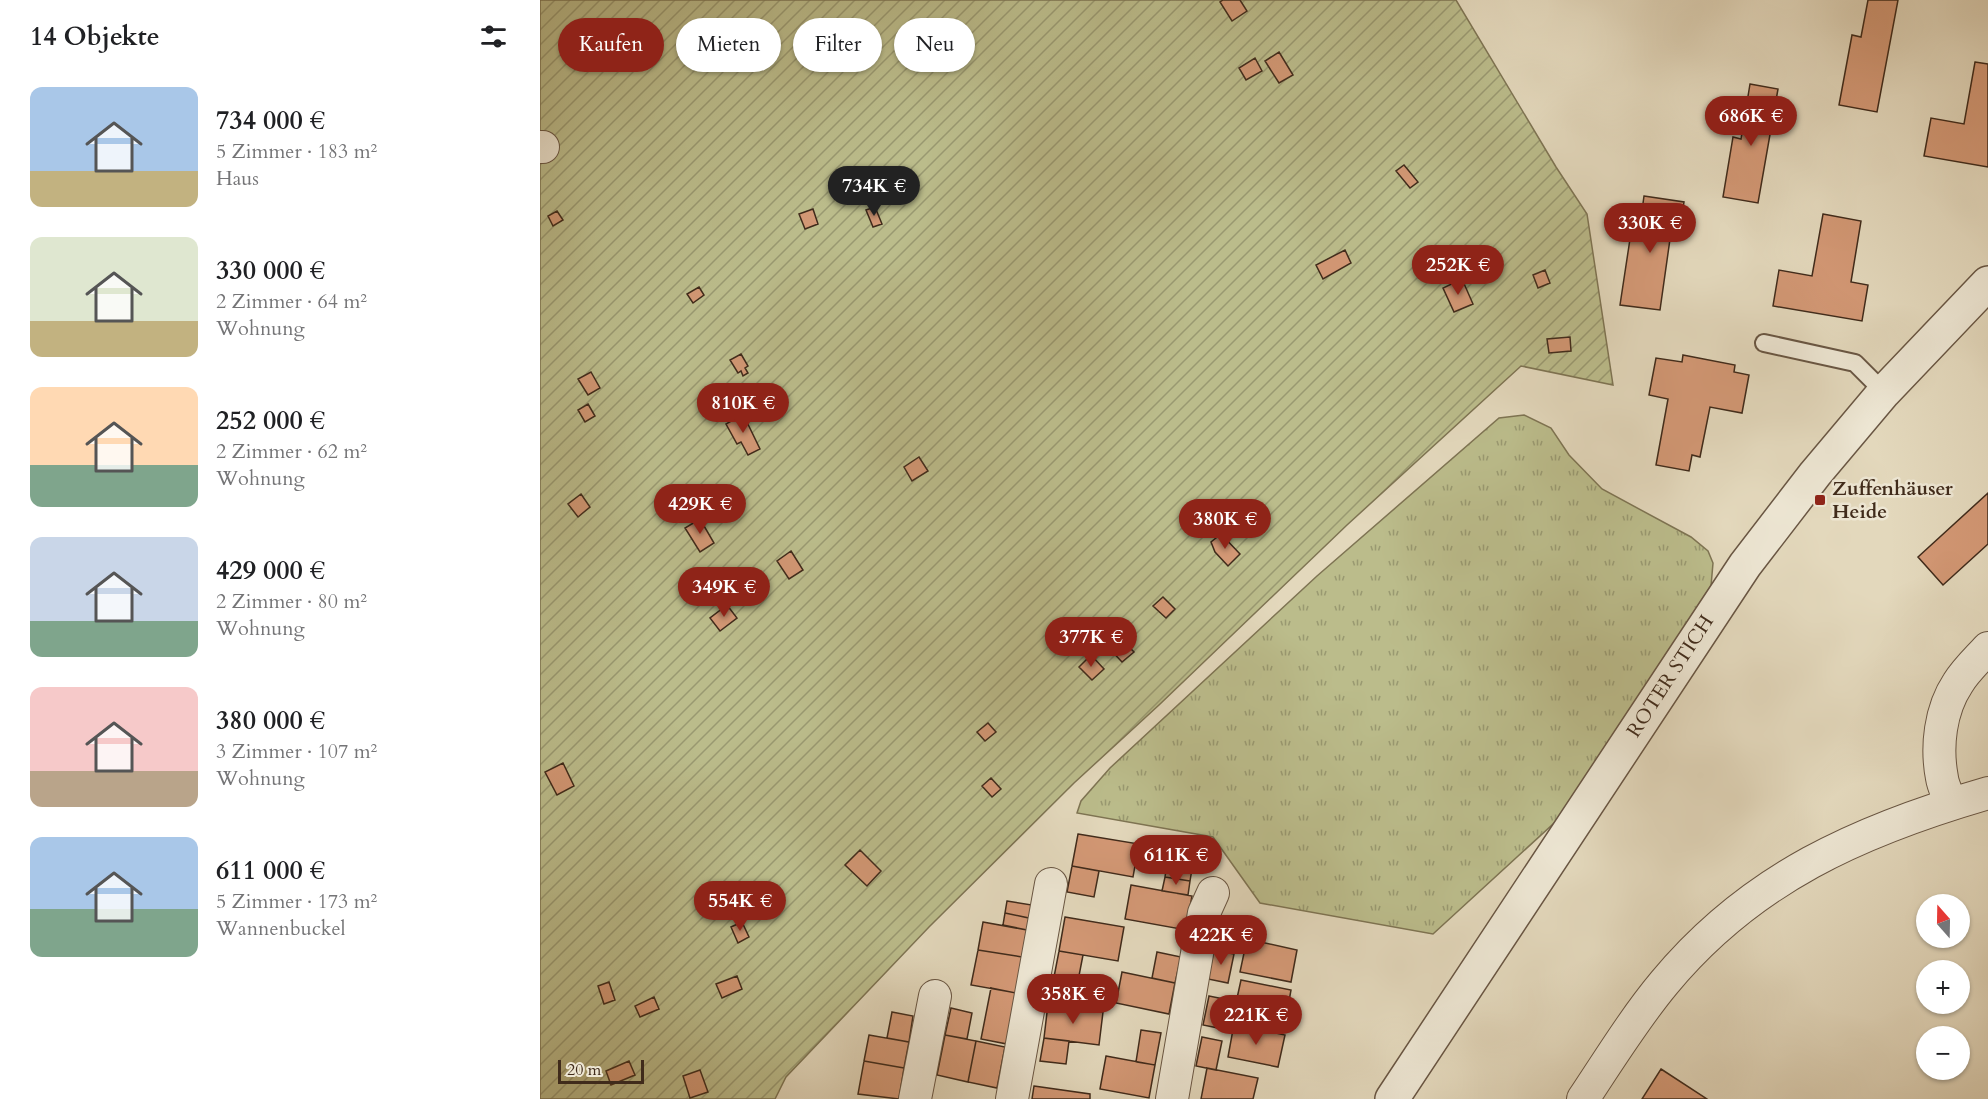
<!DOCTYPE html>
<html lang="de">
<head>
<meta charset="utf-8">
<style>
  :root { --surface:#fff; --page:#f2f2f2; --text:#202124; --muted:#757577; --accent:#8f2418 }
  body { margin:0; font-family:Cardo,serif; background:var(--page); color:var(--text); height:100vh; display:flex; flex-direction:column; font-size:22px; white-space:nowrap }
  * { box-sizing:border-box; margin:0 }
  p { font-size:20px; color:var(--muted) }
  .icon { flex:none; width:33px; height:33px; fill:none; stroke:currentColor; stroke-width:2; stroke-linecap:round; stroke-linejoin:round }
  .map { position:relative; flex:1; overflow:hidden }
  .panel { display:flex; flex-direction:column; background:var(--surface); width:540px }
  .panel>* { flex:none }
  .banner { position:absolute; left:18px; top:18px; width:570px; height:54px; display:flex; gap:12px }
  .needle { width:39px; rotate:340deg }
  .fabs { position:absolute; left:1376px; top:894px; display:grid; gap:12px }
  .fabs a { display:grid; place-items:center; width:54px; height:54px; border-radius:50%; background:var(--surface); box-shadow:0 2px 4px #0004; font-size:30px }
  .scale { position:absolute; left:18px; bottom:15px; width:86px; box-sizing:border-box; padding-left:6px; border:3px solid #402b1b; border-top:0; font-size:16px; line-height:21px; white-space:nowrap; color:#402b1b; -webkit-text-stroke:4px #ede6d3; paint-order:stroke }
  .price { position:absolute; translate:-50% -51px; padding:0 14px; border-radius:21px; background:var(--accent); color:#fff; font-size:20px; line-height:39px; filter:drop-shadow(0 2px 3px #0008) }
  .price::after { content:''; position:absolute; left:50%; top:36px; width:18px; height:14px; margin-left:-9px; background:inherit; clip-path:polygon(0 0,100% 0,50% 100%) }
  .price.selected { background:#222; color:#fff }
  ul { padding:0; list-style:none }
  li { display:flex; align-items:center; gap:18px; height:150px; padding:0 30px }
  li span { display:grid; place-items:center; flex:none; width:168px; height:120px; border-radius:12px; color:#555 }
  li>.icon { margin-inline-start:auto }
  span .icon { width:72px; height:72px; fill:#fffc; stroke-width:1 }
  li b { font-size:26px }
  h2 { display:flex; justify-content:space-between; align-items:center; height:72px; padding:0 30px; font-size:26px }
  .chip { padding:0 21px; border-radius:27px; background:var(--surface); box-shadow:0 2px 4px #0004; font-size:21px; line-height:54px }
  .chip.selected { background:var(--accent); color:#fff }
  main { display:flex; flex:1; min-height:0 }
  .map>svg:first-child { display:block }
  .grass { fill:url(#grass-tufts); stroke:#7e7453; stroke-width:1.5 }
  .garden { fill:url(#garden-furrows); stroke:#7e7453; stroke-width:1.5 }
  .building { fill:#d39875; stroke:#402b1b; stroke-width:1.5 }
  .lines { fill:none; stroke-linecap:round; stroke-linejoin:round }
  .service-casing { stroke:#695643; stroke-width:20 }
  .minor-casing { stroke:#695643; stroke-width:34 }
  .tertiary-casing { stroke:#695643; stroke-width:36 }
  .service { stroke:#ede6d3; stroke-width:16 }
  .minor { stroke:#ede6d3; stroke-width:32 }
  .tertiary { stroke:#ede6d3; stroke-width:33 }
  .poi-dot { fill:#8f2418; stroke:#ede6d3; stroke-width:2 }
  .labels { text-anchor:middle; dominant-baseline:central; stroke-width:5; stroke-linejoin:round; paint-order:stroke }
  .poi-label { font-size:20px; font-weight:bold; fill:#402b1b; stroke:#ede6d3; text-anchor:start }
  .street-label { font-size:20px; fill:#402b1b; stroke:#ede6d3 }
</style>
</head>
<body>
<main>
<section class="panel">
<h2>14 Objekte<svg class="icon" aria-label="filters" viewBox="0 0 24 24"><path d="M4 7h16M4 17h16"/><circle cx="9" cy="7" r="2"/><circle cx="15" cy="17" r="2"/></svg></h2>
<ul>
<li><span style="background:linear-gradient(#a9c7e8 70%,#c2b280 0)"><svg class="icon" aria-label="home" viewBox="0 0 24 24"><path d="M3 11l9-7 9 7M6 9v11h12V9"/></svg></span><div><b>734 000 €</b><p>5 Zimmer · 183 m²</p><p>Haus</p></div></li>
<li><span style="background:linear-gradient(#dfe7d0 70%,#c2b280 0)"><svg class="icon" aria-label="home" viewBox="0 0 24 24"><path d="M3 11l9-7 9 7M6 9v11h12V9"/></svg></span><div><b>330 000 €</b><p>2 Zimmer · 64 m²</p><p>Wohnung</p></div></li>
<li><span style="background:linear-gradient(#ffd9b3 65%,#7fa58c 0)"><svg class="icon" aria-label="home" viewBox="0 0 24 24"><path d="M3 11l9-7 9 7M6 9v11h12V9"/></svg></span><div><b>252 000 €</b><p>2 Zimmer · 62 m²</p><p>Wohnung</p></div></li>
<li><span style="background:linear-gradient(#c9d6e8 70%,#7fa58c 0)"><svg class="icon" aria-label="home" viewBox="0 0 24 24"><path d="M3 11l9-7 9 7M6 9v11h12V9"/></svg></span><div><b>429 000 €</b><p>2 Zimmer · 80 m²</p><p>Wohnung</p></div></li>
<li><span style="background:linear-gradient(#f6c9c9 70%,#b9a48a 0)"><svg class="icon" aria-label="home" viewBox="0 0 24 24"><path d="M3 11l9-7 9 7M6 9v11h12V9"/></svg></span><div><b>380 000 €</b><p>3 Zimmer · 107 m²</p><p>Wohnung</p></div></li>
<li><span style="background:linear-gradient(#a9c7e8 60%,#7fa58c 0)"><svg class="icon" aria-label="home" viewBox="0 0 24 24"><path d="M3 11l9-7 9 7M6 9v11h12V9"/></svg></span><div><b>611 000 €</b><p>5 Zimmer · 173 m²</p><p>Wannenbuckel</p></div></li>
</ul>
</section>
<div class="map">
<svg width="1448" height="1099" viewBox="0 0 1448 1099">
  <defs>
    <pattern id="grass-tufts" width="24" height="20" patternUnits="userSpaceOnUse" patternTransform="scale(1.5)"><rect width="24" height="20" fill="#bbbc8b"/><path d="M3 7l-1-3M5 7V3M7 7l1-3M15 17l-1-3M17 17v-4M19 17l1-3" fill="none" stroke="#999971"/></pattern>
    <pattern id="garden-furrows" width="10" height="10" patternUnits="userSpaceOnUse" patternTransform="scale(1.5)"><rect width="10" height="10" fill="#bbbc8b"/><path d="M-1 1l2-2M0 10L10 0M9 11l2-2" fill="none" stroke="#999971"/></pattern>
  </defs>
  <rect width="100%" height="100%" fill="#e3d8bc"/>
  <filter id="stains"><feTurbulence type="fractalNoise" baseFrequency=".00333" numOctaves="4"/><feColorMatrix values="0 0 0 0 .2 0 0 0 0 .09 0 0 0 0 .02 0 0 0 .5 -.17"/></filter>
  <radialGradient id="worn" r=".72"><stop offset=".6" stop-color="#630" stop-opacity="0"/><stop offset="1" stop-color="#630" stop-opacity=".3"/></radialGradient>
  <path class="grass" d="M984,415L1011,428L1029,455L1062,489L1151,537L1168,551L1173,563L1171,586L1024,814L893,934L720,903L673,837L537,813L541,801L570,768L777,576L959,418Z"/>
  <path class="garden" d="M0,0H916L1016,167L1047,214L1073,385L981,366L807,525L619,705L534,783L389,927L246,1077L235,1099H0Z"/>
  <path class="building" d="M683,0H700L707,11L692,21L680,2Z
    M1328,0H1358L1337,112L1299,105L1312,35L1321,37Z
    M739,52L753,75L739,83L725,61Z
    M715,58L722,71L706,80L699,68Z
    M1435,62L1448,64V167L1384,156L1391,118L1424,124Z
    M1210,84L1238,89L1218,203L1183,197L1193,137L1201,139Z
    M864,165L878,182L870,188L856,171Z
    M1104,196L1144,202L1140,226L1132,225L1120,310L1080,305L1090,239L1098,240Z
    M335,207L342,224L333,227L326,210Z
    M273,209L278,224L265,229L259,214Z
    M17,211L23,220L13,226L8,216Z
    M1283,214L1321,221L1311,282L1328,285L1322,321L1233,306L1239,270L1272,276Z
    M805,250L811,263L783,279L776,265Z
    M1005,270L1010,283L998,288L993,275Z
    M922,279L933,304L914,312L903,288Z
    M159,287L164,295L153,303L147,294Z
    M1030,337L1031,351L1009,353L1007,339Z
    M201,354L208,366L205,368L208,373L203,376L201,371L198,373L190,360Z
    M1143,355L1195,365L1194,372L1209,375L1202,413L1170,407L1160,457L1152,455L1149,471L1116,465L1128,399L1109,395L1116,358L1142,362Z
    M51,372L60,388L48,395L38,379Z
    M48,404L55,416L45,422L38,410Z
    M203,414L220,449L208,455L201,442L197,444L186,424Z
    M379,457L388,471L372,481L364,467Z
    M1448,493V544L1403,585L1378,557Z
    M41,494L50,507L38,517L28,504Z
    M160,519L174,543L160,552L145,528Z
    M681,534L700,554L688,566L675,552L671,542Z
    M251,551L263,570L249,579L237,561Z
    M623,597L635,609L626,618L613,606Z
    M187,605L197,618L180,631L170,618Z
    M576,634L594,652L582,662L565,644Z
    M551,655L564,669L552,680L539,667Z
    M448,723L456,732L445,741L437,732Z
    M23,763L34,786L17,795L5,772Z
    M451,778L461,789L452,797L442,786Z
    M538,834L599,844L593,877L532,866Z
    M320,850L341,871L327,886L305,865Z
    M627,864L652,869L650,881L625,877Z
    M532,866L559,871L554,897L527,892Z
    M625,877L650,881L648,895L622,891Z
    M591,885L652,896L646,930L585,919Z
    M213,892L220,907L210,911L203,897Z
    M467,901L492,905L489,918L465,913Z
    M465,913L489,918L487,930L463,925Z
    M525,917L584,927L578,961L519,951Z
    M202,922L209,937L198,943L191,927Z
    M443,922L487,930L482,957L438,950Z
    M707,939L757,950L751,982L700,972Z
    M438,950L482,957L476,993L431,985Z
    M674,950L694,954L688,983L668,979Z
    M519,951L543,955L538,981L514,977Z
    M617,952L641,957L635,983L612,978Z
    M582,972L635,983L629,1014L576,1003Z
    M197,976L202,989L182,998L176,984Z
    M701,980L751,990L745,1023L694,1012Z
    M69,982L75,1000L64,1004L58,986Z
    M451,988L476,993L467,1044L441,1039Z
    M669,996L689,1000L683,1029L663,1025Z
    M114,997L119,1009L100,1017L95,1006Z
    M508,1004L563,1012L559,1045L504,1038Z
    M411,1008L432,1013L427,1039L405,1035Z
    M352,1012L373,1016L369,1042L347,1038Z
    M694,1024L745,1035L738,1067L688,1057Z
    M601,1030L621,1033L615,1065L596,1062Z
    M329,1035L369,1042L364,1068L324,1061Z
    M405,1035L436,1041L428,1082L397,1075Z
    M662,1037L682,1041L676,1070L656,1066Z
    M504,1038L529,1041L526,1064L500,1061Z
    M436,1041L465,1047L457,1088L428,1082Z
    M566,1056L615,1065L609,1098L560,1089Z
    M89,1061L95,1075L71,1085L66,1071Z
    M324,1061L364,1068L359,1099L318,1094Z
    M667,1068L718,1078L713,1099H661Z
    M1121,1069L1167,1099H1102Z
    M160,1070L168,1092L150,1098L143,1076Z
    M494,1086L550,1094V1099H492Z"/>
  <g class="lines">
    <g class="service-casing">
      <path id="service" d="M1224,343L1315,363L1344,392"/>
    </g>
    <g class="minor-casing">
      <path id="minor" d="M0,147H3
        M1411,804C1408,795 1403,786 1402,778C1396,747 1400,710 1418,683C1426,670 1437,660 1448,648
        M375,1099L395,996
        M472,1099L511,884
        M632,1099L664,913L673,893
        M1043,1099C1069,1060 1094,1019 1124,983C1211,878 1320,830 1448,793"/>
    </g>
    <g class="tertiary-casing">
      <path id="tertiary" d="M852,1099L1205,565L1275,474L1344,392L1448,283"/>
    </g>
    <use href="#service" class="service"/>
    <use href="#minor" class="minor"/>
    <use href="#tertiary" class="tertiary"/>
  </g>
  <rect class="poi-dot" x="1274" y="494" width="12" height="12" rx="3"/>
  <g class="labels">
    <g class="poi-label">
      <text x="1292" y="488">Zuffenhäuser<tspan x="1292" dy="23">Heide</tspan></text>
    </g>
    <g class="street-label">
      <text transform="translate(1130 676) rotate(-57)">ROTER STICH</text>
    </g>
  </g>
  <rect width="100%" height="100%" filter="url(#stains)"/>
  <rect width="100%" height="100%" fill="url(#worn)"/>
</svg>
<div class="fabs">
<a><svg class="needle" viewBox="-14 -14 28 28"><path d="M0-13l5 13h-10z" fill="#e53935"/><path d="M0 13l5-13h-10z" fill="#757577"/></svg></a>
<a>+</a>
<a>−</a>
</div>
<div class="scale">20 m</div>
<b class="price" style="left:1211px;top:147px">686K €</b>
<b class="price selected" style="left:334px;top:217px">734K €</b>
<b class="price" style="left:1110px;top:254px">330K €</b>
<b class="price" style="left:918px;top:296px">252K €</b>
<b class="price" style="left:203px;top:434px">810K €</b>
<b class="price" style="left:160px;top:535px">429K €</b>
<b class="price" style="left:685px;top:550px">380K €</b>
<b class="price" style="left:184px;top:618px">349K €</b>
<b class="price" style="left:551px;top:668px">377K €</b>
<b class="price" style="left:636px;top:886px">611K €</b>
<b class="price" style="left:200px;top:932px">554K €</b>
<b class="price" style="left:681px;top:966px">422K €</b>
<b class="price" style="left:533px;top:1025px">358K €</b>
<b class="price" style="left:716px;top:1046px">221K €</b>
<div class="banner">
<a class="chip selected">Kaufen</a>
<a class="chip">Mieten</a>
<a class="chip">Filter</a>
<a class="chip">Neu</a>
</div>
</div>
</main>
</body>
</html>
